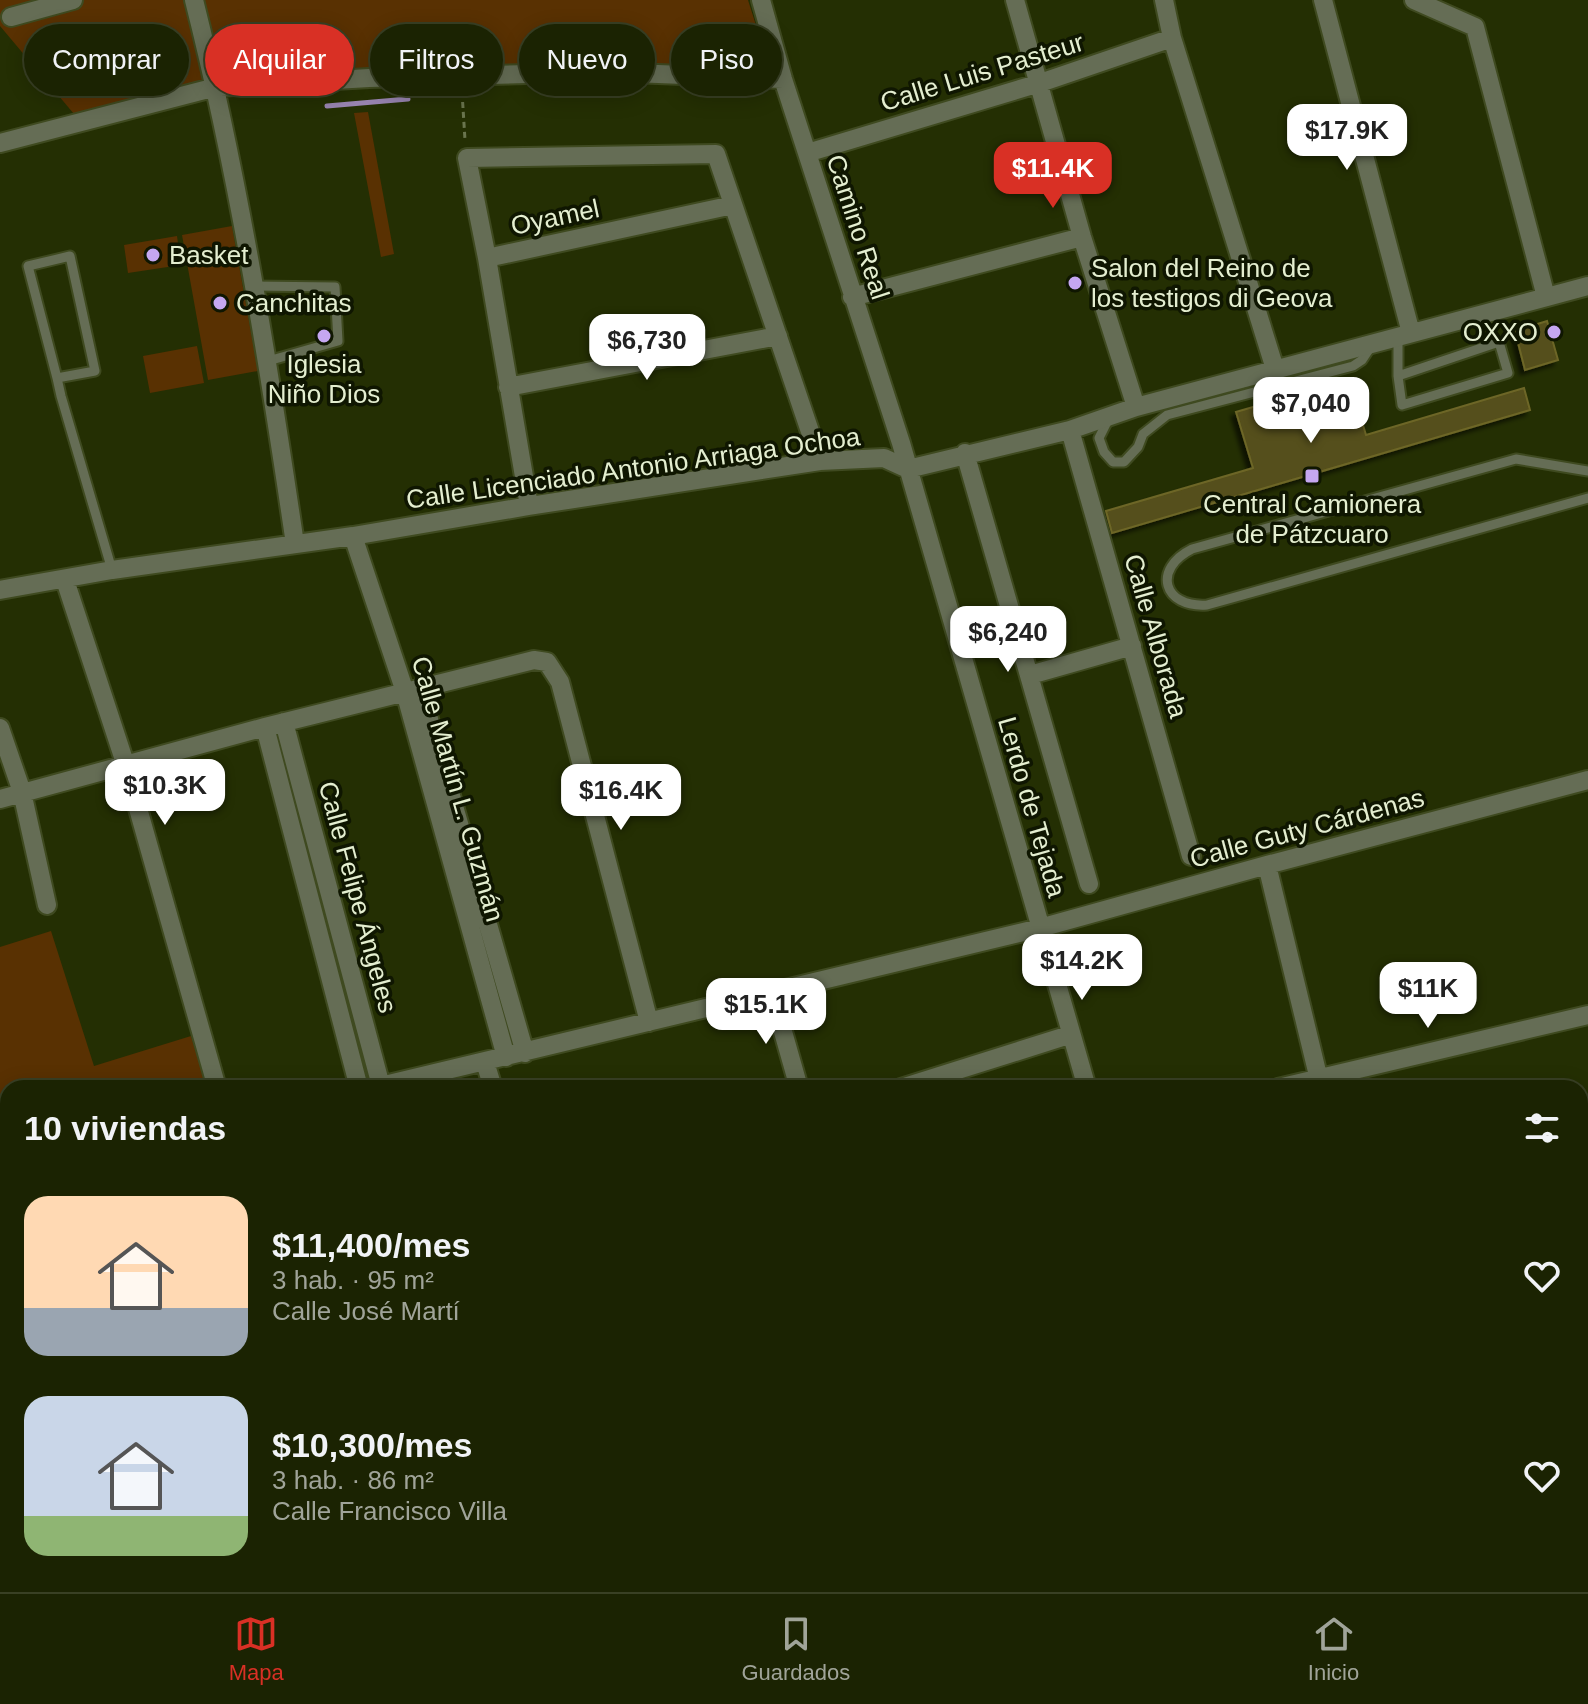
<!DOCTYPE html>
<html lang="es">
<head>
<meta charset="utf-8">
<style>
  :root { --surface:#1b2302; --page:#242b0c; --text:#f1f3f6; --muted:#a0a499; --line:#394024; --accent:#d93025 }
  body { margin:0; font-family:Arial,sans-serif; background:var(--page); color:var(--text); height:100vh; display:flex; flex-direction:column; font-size:30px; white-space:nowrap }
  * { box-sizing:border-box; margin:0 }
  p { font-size:26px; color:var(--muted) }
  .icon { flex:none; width:44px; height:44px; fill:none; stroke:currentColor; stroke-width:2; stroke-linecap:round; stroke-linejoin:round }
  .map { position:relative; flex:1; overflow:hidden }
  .side { position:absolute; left:0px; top:1080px; width:1588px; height:512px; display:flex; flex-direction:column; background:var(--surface); border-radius:24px 24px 0 0; box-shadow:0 4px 20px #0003,0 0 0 2px var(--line) }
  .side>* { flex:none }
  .top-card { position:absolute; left:24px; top:24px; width:800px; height:72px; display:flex; gap:16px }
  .price { position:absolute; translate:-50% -68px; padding:0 18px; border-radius:16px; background:#fff; color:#222; font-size:26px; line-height:52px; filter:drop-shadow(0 2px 4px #0008) }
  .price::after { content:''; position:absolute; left:50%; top:48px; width:24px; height:18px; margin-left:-12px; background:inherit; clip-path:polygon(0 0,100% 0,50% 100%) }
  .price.selected { background:var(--accent); color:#fff }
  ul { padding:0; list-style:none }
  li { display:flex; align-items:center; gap:24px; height:200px; padding:0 24px }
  li span { display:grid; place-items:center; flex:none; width:224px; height:160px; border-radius:24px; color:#555 }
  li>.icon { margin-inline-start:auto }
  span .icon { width:96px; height:96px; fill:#fffc; stroke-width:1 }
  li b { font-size:34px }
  h2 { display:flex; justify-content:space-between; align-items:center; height:96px; padding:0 24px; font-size:34px }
  .chip { padding:0 28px; border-radius:36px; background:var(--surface); box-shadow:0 4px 20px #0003,0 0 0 2px var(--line); font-size:28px; line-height:72px }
  .chip.selected { background:var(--accent); color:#fff }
  .tabs { display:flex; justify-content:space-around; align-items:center; height:112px; border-top:2px solid var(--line); background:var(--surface); font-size:22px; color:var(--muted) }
  .tabs a { display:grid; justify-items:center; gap:4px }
  .tabs .selected { color:var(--accent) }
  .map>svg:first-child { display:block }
  .green { fill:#593102 }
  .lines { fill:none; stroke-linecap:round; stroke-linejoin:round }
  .stream { stroke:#9884b0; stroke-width:5 }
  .building { fill:#554f1a; stroke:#6d6628; stroke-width:2; filter:url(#shadow) }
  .lane-casing { stroke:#3f4a20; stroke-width:13 }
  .street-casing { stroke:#3f4a20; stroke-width:22 }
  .primary-casing { stroke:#3f4a20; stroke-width:24 }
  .path { stroke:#6a754e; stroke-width:3; stroke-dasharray:6 4; stroke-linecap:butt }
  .lane { stroke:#656d55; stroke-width:9 }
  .street { stroke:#656d55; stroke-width:18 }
  .primary { stroke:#a0b07e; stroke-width:20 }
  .poi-dot { fill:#c5a7f1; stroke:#0f1601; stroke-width:3 }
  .labels { text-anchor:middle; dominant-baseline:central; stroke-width:7; stroke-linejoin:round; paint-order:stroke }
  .street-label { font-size:26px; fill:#e4eed0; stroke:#0f1601 }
  .poi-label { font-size:26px; fill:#e4eed0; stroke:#0f1601; text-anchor:start }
</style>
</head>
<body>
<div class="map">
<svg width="1588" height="1592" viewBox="0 0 1588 1592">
  <defs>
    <filter id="shadow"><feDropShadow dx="-4.5" dy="4.5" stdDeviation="2" flood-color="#0009"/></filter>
  </defs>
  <rect width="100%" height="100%" fill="#242f03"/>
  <path class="green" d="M0,0H748L768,63L229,76L74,114L0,26Z
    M368,112L394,254L381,257L354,113Z
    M232,226L258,371L208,380L182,235Z
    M177,236L181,265L128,273L124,245Z
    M197,346L204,383L150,393L143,356Z
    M51,931L94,1066L191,1036L207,1088H8V1288L0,1294V947Z"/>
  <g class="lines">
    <path class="stream" d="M327,106L408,99"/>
  </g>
  <path class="building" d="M1547,321L1558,360L1525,370L1515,331Z
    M1349,379L1366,435L1524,388L1530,410L1112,533L1106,511L1253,468L1236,412Z"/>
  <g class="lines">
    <g class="lane-casing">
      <path id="lane" d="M254,286L335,287L338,341L268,361
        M1398,376L1499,342L1508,373L1402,405L1398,376V336
        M57,378L95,371L70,256L28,266L57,378L61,396L112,570
        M1107,422L1099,438L1104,452L1113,462H1124L1138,447L1143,434L1167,415L1353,366L1362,360L1372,345
        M1588,471L1516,459L1192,549C1152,569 1163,608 1207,605L1588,498"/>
    </g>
    <g class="street-casing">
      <path id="street" d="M194,0C239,179 268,361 295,544
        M761,0L783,79L901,443L1087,1088
        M1015,0L1082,237L1136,407
        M1164,0L1172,38L1275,369
        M1323,0L1411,333
        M1414,0L1475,27L1546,297
        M11,17L73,0
        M0,143L216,87L369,78L608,72L783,79
        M807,153L1040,83L1172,38
        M487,258L733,205
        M852,297L1082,237
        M508,387L778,336
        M1070,430L1191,856
        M965,453L1089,884
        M529,506L487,258L467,158L716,154L820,461
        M353,536L405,692L506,1057
        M65,580L126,766L217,1088
        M0,590L112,570L353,536L529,506L820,461L884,458L908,469L1070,430L1136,407L1588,286
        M1030,675L1132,646
        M420,688L525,1053
        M284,722L381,1086
        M265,727L359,1088
        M0,728L22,792L47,905
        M0,799L265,727L534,660L547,662L560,682L649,1022
        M1267,865L1321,1088
        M772,993L799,1088
        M485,1062L493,1088
        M372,1088L1040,928L1267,865L1588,780
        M901,1088L1069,1035
        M1278,1088L1588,1015
        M1580,1197L1588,1195
        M0,1318L8,1309
        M1580,1397L1588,1395
        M0,1422L8,1428
        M0,1472L8,1464
        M347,1584L350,1592
        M453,1584L458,1592
        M1238,1584L1241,1592
        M35,1592L42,1584
        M124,1592L128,1584
        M588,1592L593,1584
        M901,1592L927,1584
        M1330,1592L1364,1584"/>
    </g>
    <g class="primary-casing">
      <path id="primary" d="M1580,1543L1588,1530
        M1546,1592L1552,1584"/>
    </g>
    <path class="path" d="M462,92L465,140
      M824,1584L826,1592"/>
    <use href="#lane" class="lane"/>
    <use href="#street" class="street"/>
    <use href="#primary" class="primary"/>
  </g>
  <g class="poi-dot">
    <circle cx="153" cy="255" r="8"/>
    <circle cx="1075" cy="283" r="8"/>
    <circle cx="220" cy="303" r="8"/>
    <circle cx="1554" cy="332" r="8"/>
    <circle cx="324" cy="336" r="8"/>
    <rect x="1304" y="468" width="16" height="16" rx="4"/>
  </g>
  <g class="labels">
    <g class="street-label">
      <text transform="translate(982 72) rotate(-17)">Calle Luis Pasteur</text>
      <text transform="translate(555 217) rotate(-12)">Oyamel</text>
      <text transform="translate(858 227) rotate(72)">Camino Real</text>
      <text transform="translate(633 468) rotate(-8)">Calle Licenciado Antonio Arriaga Ochoa</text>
      <text transform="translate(1156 636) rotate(74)">Calle Alborada</text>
      <text transform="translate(458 789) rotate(74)">Calle Martín L. Guzmán</text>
      <text transform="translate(1032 807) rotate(74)">Lerdo de Tejada</text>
      <text transform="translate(1307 828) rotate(-15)">Calle Guty Cárdenas</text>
      <text transform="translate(358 897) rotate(75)">Calle Felipe Ángeles</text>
    </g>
    <g class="poi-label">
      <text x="169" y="255">Basket</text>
      <text x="1091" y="268">Salon del Reino de<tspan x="1091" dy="30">los testigos di Geova</tspan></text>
      <text x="236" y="303">Canchitas</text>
      <text x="1538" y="332" text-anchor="end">OXXO</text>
      <text x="324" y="364" text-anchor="middle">Iglesia<tspan x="324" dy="30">Niño Dios</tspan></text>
      <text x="1312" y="504" text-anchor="middle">Central Camionera<tspan x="1312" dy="30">de Pátzcuaro</tspan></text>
    </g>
  </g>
</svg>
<b class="price" style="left:1347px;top:172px">$17.9K</b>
<b class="price selected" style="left:1053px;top:210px">$11.4K</b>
<b class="price" style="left:647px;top:382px">$6,730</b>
<b class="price" style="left:1311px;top:445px">$7,040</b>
<b class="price" style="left:1008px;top:674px">$6,240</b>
<b class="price" style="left:165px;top:827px">$10.3K</b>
<b class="price" style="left:621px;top:832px">$16.4K</b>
<b class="price" style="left:1082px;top:1002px">$14.2K</b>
<b class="price" style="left:1428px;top:1030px">$11K</b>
<b class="price" style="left:766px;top:1046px">$15.1K</b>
<div class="top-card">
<a class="chip">Comprar</a>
<a class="chip selected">Alquilar</a>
<a class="chip">Filtros</a>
<a class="chip">Nuevo</a>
<a class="chip">Piso</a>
</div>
<section class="side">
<h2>10 viviendas<svg class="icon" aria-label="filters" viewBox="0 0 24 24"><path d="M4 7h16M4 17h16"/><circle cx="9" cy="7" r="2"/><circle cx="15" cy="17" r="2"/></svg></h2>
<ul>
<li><span style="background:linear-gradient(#ffd9b3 70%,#9aa5b1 0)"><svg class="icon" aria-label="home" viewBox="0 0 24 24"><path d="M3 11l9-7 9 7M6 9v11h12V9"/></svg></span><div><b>$11,400/mes</b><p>3 hab. · 95 m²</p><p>Calle José Martí</p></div><svg class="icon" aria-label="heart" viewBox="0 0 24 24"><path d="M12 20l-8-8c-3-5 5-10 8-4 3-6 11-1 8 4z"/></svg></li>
<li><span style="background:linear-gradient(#c9d6e8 75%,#8fb573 0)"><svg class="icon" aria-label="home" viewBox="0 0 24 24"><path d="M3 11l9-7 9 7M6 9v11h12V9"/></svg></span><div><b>$10,300/mes</b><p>3 hab. · 86 m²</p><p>Calle Francisco Villa</p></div><svg class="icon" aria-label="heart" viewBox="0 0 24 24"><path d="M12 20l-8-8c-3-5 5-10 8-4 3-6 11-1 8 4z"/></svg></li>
</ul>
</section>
</div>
<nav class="tabs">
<a class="selected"><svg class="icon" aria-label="map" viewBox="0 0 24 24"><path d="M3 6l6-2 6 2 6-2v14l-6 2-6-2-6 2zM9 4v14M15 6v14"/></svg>Mapa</a>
<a><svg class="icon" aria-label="saved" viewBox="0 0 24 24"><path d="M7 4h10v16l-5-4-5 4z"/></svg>Guardados</a>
<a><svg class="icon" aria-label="home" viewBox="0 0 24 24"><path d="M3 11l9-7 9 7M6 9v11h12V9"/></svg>Inicio</a>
</nav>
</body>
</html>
